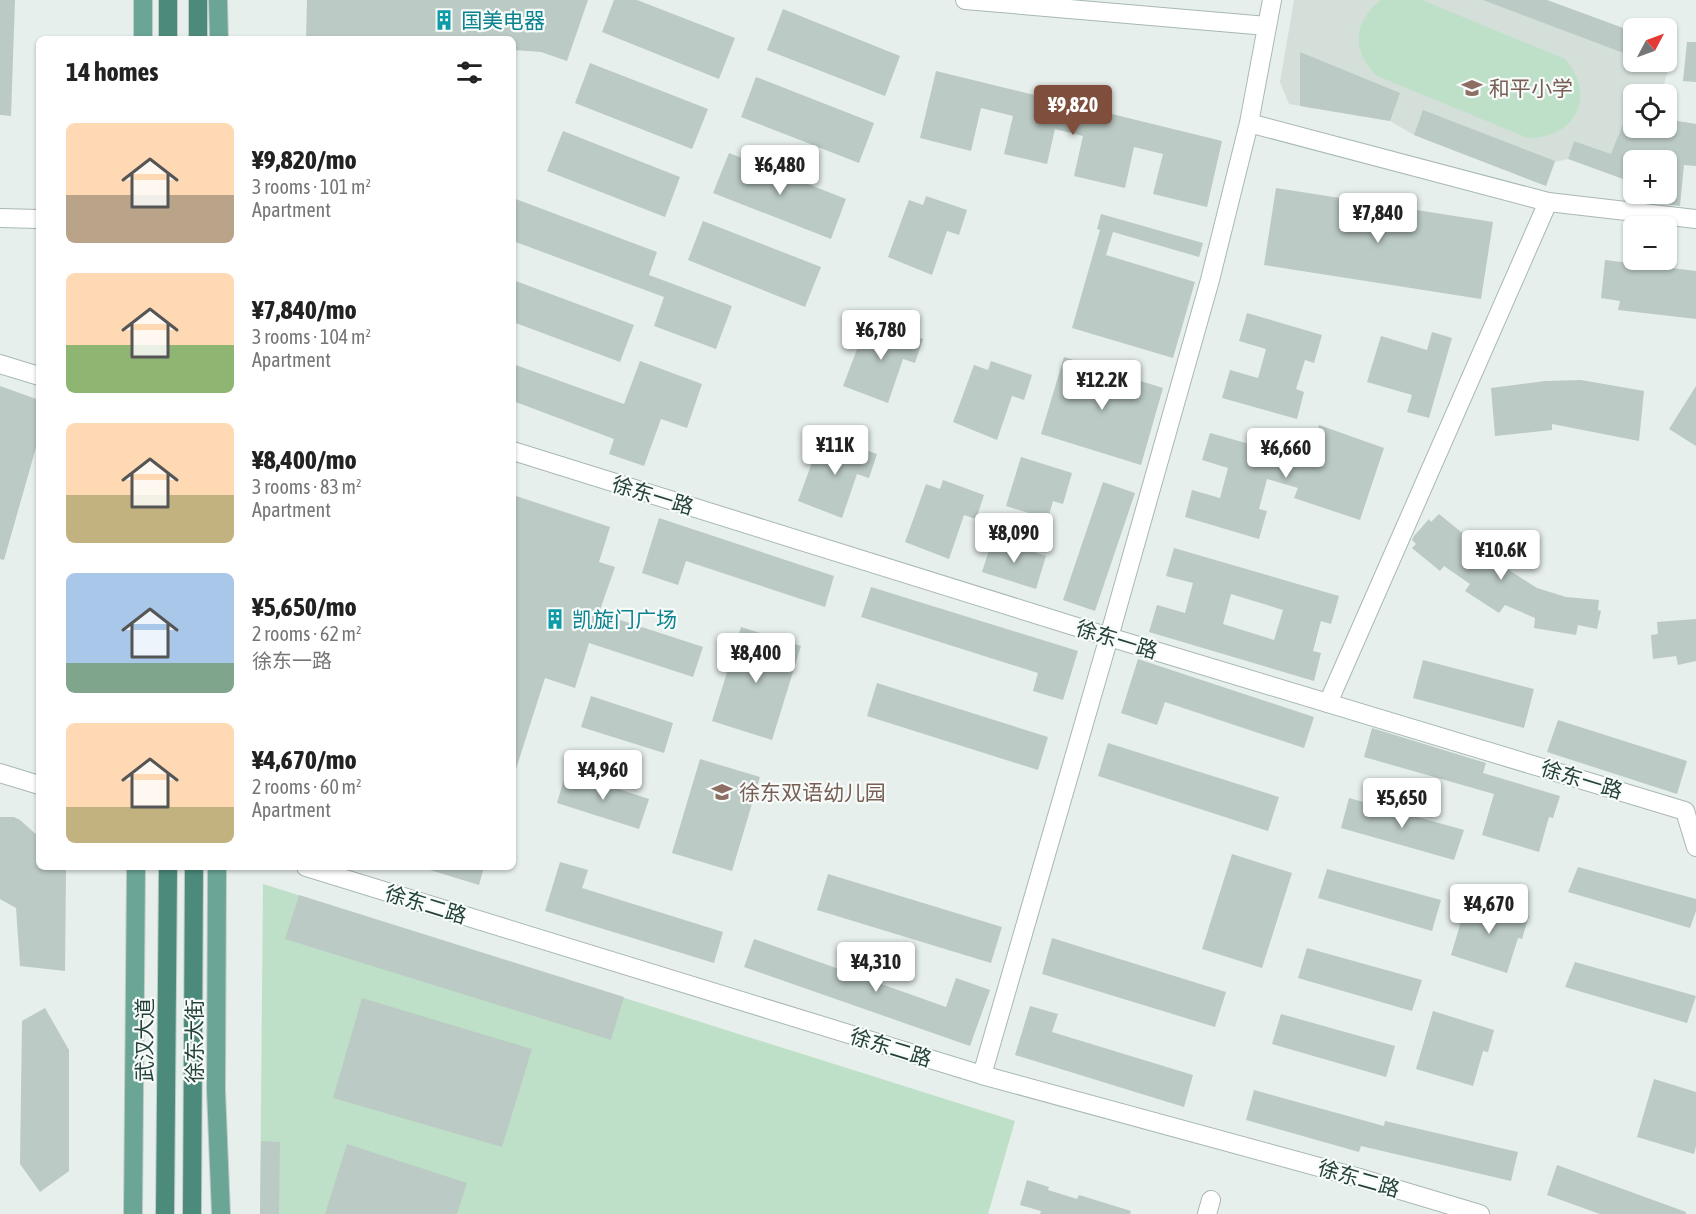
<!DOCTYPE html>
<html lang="en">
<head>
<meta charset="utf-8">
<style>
  :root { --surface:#fff; --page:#f6f6f6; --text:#222; --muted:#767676; --accent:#804e3d }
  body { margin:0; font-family:"Asap Condensed","Noto Sans SC",sans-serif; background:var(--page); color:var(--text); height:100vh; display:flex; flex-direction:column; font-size:22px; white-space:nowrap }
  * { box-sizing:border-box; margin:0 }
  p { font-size:20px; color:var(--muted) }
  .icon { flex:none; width:33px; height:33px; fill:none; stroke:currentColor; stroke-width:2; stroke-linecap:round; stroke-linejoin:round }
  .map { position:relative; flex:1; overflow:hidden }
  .side { position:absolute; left:36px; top:36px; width:480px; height:834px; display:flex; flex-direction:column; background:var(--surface); border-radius:9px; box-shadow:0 2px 4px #0004 }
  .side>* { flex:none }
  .needle { width:39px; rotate:49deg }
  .tools { position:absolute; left:1623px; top:18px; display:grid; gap:12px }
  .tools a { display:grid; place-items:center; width:54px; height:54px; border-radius:9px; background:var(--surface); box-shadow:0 2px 4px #0004; font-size:30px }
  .price { position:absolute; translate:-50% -51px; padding:0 14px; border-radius:6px; background:#fff; color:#222; font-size:20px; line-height:39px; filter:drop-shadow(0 2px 3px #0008) }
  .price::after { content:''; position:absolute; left:50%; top:36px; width:18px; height:14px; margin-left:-9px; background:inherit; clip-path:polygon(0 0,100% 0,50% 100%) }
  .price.on { background:var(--accent); color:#fff }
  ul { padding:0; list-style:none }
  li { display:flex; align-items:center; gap:18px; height:150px; padding:0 30px }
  li span { display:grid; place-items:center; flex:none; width:168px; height:120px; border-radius:9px; color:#555 }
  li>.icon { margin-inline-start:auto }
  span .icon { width:72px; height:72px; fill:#fffc; stroke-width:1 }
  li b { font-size:26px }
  h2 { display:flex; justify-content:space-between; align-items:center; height:72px; padding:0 30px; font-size:26px }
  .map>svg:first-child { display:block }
  .built { fill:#d4dfda }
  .green { fill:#bfe0c8 }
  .building { fill:#bbcac4; fill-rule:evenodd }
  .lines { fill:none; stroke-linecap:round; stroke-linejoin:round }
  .minor-casing { stroke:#a8b8b2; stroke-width:20 }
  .tertiary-casing { stroke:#a8b8b2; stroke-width:20 }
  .primary-casing { stroke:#c2cac8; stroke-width:20 }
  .trunk-casing { stroke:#c2cac8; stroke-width:20 }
  .minor { stroke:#fff; stroke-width:18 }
  .tertiary { stroke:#fff; stroke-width:18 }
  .primary { stroke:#6aa596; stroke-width:18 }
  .trunk { stroke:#4c8a7c; stroke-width:18 }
  .labels { text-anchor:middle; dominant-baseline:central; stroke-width:4.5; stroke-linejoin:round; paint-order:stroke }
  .culture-label { font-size:21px; fill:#0d838f; stroke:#f7fbf9; text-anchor:start }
  .education-label { font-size:21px; fill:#785e54; stroke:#f7fbf9; text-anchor:start }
  .street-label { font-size:21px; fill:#24423a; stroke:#f7fbf9 }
</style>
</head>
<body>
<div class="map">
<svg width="1696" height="1214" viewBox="0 0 1696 1214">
  <rect width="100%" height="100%" fill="#e6efeb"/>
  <path class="built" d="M1294,0H1547L1633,32L1634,62H1651V63L1668,71L1661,94H1634V128H1648L1633,162L1574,141L1568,159L1555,162L1546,186L1414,135L1390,121L1289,104L1280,82Z"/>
  <path class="green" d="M1381,0H1422L1565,59C1597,96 1576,138 1528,138L1377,76C1351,52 1353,21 1381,0Z
    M263,884L1015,1121L988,1214H260Z"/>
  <path class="building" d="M0,0H15L11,116L0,115Z
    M307,0H588L567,61L541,52L513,50V39H306Z
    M614,0H637L735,38L719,79L602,32Z
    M1483,0H1547L1634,32V57Z
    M783,9L900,56L885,96L767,50Z
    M1687,42H1696V82L1683,81Z
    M1300,52L1400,93L1390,121L1300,106Z
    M590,63L708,109L692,149L575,103Z
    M936,71L1222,141L1207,207L1153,194L1163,154L1134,147L1125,188L1074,176L1083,136L1055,129L1047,164L1004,154L1013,116L981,108L971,151L920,138Z
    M756,77L874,123L859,163L741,117Z
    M1633,99L1634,128H1666V119L1696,124V166L1684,165L1680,206L1641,201V194H1666V160H1634V183L1568,159L1574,141L1611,154Z
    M1423,110L1555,161L1546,186L1414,135Z
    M563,131L680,177L665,217L547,171Z
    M729,153L846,199L831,239L713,193Z
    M1276,188L1493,222L1481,299L1264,265Z
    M926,196L967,210L959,235L947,231L932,275L888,257L909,200L923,205Z
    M513,198L657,252L649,275L732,306L716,349L654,326L664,297L513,241Z
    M1101,214L1203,243L1199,257L1113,232L1106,255L1195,282L1173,358L1072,328L1100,230L1097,229Z
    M703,221L821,267L805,307L688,260Z
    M1605,260L1696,271V319L1618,310L1620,301L1601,298Z
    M513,280L634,325L620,362L513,322Z
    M1247,313L1322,335L1314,363L1305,360L1296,389L1304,392L1297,419L1222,398L1230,370L1258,378L1266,349L1239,341Z
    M882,324L923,339L915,363L903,359L888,403L843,386L865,328L879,333Z
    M1432,332L1452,338L1429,418L1407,412L1412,395L1367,382L1381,336L1427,350Z
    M1064,357L1163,388L1141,465L1041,434Z
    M640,361L702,384L687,428L661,419L644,466L609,454L614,439L513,401V364L624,404Z
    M991,361L1032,375L1024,400L1012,396L997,440L953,422L974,365L988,370Z
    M1581,380L1644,391L1639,441L1552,424V430L1495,436L1491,388L1545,381Z
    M0,386L39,400V437L4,560L0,559Z
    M1696,386V446L1669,429Z
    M1319,425L1384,448L1360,520L1294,498L1298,488L1267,479L1259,509L1267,511L1259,539L1185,517L1192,490L1220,498L1228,468L1202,460L1210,433L1307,460Z
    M836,439L877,454L869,478L857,474L842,518L798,501L819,443L833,448Z
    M1021,457L1072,473L1063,504L1053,501L1048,519L1006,506Z
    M943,480L984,495L976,519L964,515L949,559L905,542L926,484L940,489Z
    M1103,482L1135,493L1095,611L1063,600Z
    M513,495L610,527L599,562L615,567L599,613L703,647L693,677L589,643L575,688L545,678L516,769L513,768Z
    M1439,514L1504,567L1537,588L1566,597L1599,600L1598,610L1601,611L1597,629L1578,625L1576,635L1534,628L1535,618L1505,605L1499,613L1465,591L1470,584L1444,566L1440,571L1412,548L1416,544L1412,540L1414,536L1429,519L1431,522Z
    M659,518L834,576L825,607L686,561L678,585L642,573Z
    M993,538L1046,556L1036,589L982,572Z
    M1174,548L1339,596L1331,624L1321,621L1313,651L1321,653L1314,681L1149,632L1157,605L1185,613L1193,583L1166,576ZM1231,594L1283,610L1274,640L1223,624Z
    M871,587L1078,651L1063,700L1033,691L1038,673L861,617Z
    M1696,619V661L1678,665L1676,656L1653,659L1651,635L1658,634L1657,622Z
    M741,627L801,646L772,740L712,721Z
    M1138,659L1314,717L1304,748L1165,702L1157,725L1121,713Z
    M1423,660L1534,689L1524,728L1413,698Z
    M877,683L1048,737L1038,770L867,716Z
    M591,696L673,723L664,753L581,727Z
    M1558,720L1687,761L1677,794L1547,752Z
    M1372,728L1486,763L1483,773L1560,796L1553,818L1549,817L1539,852L1482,835L1494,794L1364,757Z
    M1108,743L1279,797L1268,831L1098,776Z
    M700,759L760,777L732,871L672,853Z
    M566,772L649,799L639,829L557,803Z
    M1349,798L1464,830L1454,860L1341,828Z
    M0,817H14L20,820L39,837V867H63L66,871L65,971L20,966L16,908L0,899Z
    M1232,854L1292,873L1262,968L1202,949Z
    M560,862L588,870L582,888L723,932L714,963L545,911Z
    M430,867H484L479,885L430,870Z
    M1578,867L1696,899V911L1690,928L1568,892Z
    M1327,869L1441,900L1432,931L1318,898Z
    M828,874L1002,927L991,963L817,910Z
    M299,895L624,997L611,1040L285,939Z
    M1468,898L1529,916L1522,939L1518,938L1507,973L1451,955Z
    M1052,938L1226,992L1215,1027L1042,974Z
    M754,939L946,1007L956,978L990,990L970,1046L744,967Z
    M1307,948L1422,980L1412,1011L1298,978Z
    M1575,962L1696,996L1687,1023L1565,987Z
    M362,998L532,1049L502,1147L333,1098Z
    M1030,1006L1058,1014L1052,1032L1193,1075L1184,1107L1015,1055Z
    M45,1008L69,1050V1171L40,1192L20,1164L22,1021Z
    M1433,1011L1494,1030L1488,1052L1483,1051L1473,1086L1416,1069Z
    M1281,1014L1395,1046L1386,1077L1272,1044Z
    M1654,1079L1696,1092V1146L1694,1154L1637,1137Z
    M1254,1090L1384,1126L1385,1121L1518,1152L1511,1181L1361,1146L1359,1152L1246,1120Z
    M261,1141L280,1142L279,1214H260Z
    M347,1144L467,1183L457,1214H325Z
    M1557,1165L1686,1212V1214H1600L1547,1195Z
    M1027,1180L1049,1187L1048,1190L1077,1199L1079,1195L1131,1211L1130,1214H1040L1041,1211L1020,1205Z"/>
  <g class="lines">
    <g class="minor-casing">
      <path id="minor" d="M965,0L1267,26
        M0,218L39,219
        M0,364L39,376
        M1328,703L1548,202
        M0,773L39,785
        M982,1075L1109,637
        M1207,1214L1211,1200"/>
    </g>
    <g class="tertiary-casing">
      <path id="tertiary" d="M1249,123L1548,202L1696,219
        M513,451L1109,637L1685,811L1696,847
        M1109,637L1210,280L1249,123L1272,0
        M306,867L982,1075L1363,1179L1480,1214"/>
    </g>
    <g class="primary-casing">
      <path id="primary" d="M218,0L219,39
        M143,39V0
        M217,867L216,1090L221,1214
        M133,1214L136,867"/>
    </g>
    <g class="trunk-casing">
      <path id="trunk" d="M168,39V0
        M198,39V0
        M165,1214L168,867
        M192,1214L194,867"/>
    </g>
    <use href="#minor" class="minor"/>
    <use href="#tertiary" class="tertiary"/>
    <use href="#primary" class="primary"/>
    <use href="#trunk" class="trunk"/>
  </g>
  <defs>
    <g id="building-bare" transform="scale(1.62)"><path d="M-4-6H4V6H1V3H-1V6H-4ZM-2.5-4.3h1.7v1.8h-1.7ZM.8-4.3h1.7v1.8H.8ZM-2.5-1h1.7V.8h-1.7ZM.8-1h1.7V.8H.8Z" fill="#0f9aa8" stroke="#f7fbf9" stroke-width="2.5" paint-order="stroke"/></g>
    <g id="school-bare" transform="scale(1.62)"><path d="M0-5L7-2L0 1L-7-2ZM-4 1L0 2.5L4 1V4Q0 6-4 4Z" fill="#8d6e63" stroke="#f7fbf9" stroke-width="2.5" paint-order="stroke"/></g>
  </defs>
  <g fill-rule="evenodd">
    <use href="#building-bare" x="444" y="20"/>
    <use href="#school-bare" x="1472" y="88"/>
    <use href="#building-bare" x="555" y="619"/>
    <use href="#school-bare" x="722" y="792"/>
  </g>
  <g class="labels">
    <g class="culture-label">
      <text x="461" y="20">国美电器</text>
      <text x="572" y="619">凯旋门广场</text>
    </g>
    <g class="education-label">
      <text x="1489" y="88">和平小学</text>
      <text x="739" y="792">徐东双语幼儿园</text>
    </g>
    <g class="street-label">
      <text transform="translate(653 495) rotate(17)">徐东一路</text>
      <text transform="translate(1117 639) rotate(17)">徐东一路</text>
      <text transform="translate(1582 779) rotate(17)">徐东一路</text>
      <text transform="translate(426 904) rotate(17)">徐东二路</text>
      <text transform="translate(144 1040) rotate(-90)">武汉大道</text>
      <text transform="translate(194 1041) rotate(-90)">徐东大街</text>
      <text transform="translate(891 1047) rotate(17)">徐东二路</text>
      <text transform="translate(1359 1178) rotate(16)">徐东二路</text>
    </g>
  </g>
</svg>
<div class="tools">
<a><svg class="needle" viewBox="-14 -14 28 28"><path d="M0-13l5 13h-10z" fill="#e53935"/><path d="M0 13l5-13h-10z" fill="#767676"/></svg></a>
<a><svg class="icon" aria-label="locate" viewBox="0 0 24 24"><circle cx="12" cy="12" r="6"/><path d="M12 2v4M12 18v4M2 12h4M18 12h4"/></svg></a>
<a>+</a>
<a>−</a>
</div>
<b class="price on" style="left:1073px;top:136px">¥9,820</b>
<b class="price" style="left:780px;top:196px">¥6,480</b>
<b class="price" style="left:1378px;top:244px">¥7,840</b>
<b class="price" style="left:881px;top:361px">¥6,780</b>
<b class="price" style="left:1102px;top:411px">¥12.2K</b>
<b class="price" style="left:835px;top:476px">¥11K</b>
<b class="price" style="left:1286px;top:479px">¥6,660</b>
<b class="price" style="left:1014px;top:564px">¥8,090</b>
<b class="price" style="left:1501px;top:581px">¥10.6K</b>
<b class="price" style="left:756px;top:684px">¥8,400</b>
<b class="price" style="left:603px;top:801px">¥4,960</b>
<b class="price" style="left:1402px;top:829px">¥5,650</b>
<b class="price" style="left:1489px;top:935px">¥4,670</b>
<b class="price" style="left:876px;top:993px">¥4,310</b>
<section class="side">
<h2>14 homes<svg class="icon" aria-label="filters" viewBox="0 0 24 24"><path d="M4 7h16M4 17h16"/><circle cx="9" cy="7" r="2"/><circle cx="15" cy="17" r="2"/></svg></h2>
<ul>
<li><span style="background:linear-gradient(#ffd9b3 60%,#b9a48a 0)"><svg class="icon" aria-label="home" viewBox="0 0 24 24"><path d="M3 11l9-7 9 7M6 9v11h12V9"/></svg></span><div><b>¥9,820/mo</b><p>3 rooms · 101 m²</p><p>Apartment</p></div></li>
<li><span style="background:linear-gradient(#ffd9b3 60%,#8fb573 0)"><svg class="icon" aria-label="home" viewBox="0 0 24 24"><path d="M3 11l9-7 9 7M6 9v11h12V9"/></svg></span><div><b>¥7,840/mo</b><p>3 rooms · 104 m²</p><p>Apartment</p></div></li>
<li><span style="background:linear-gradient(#ffd9b3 60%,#c2b280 0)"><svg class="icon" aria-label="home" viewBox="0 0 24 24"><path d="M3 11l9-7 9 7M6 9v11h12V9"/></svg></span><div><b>¥8,400/mo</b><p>3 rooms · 83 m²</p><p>Apartment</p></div></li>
<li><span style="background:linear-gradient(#a9c7e8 75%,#7fa58c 0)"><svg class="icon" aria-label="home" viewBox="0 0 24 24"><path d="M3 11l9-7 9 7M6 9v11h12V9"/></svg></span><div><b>¥5,650/mo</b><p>2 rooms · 62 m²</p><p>徐东一路</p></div></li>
<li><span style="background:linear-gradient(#ffd9b3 70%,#c2b280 0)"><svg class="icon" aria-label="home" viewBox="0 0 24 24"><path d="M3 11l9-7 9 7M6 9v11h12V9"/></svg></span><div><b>¥4,670/mo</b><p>2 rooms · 60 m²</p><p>Apartment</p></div></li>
</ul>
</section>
</div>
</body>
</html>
